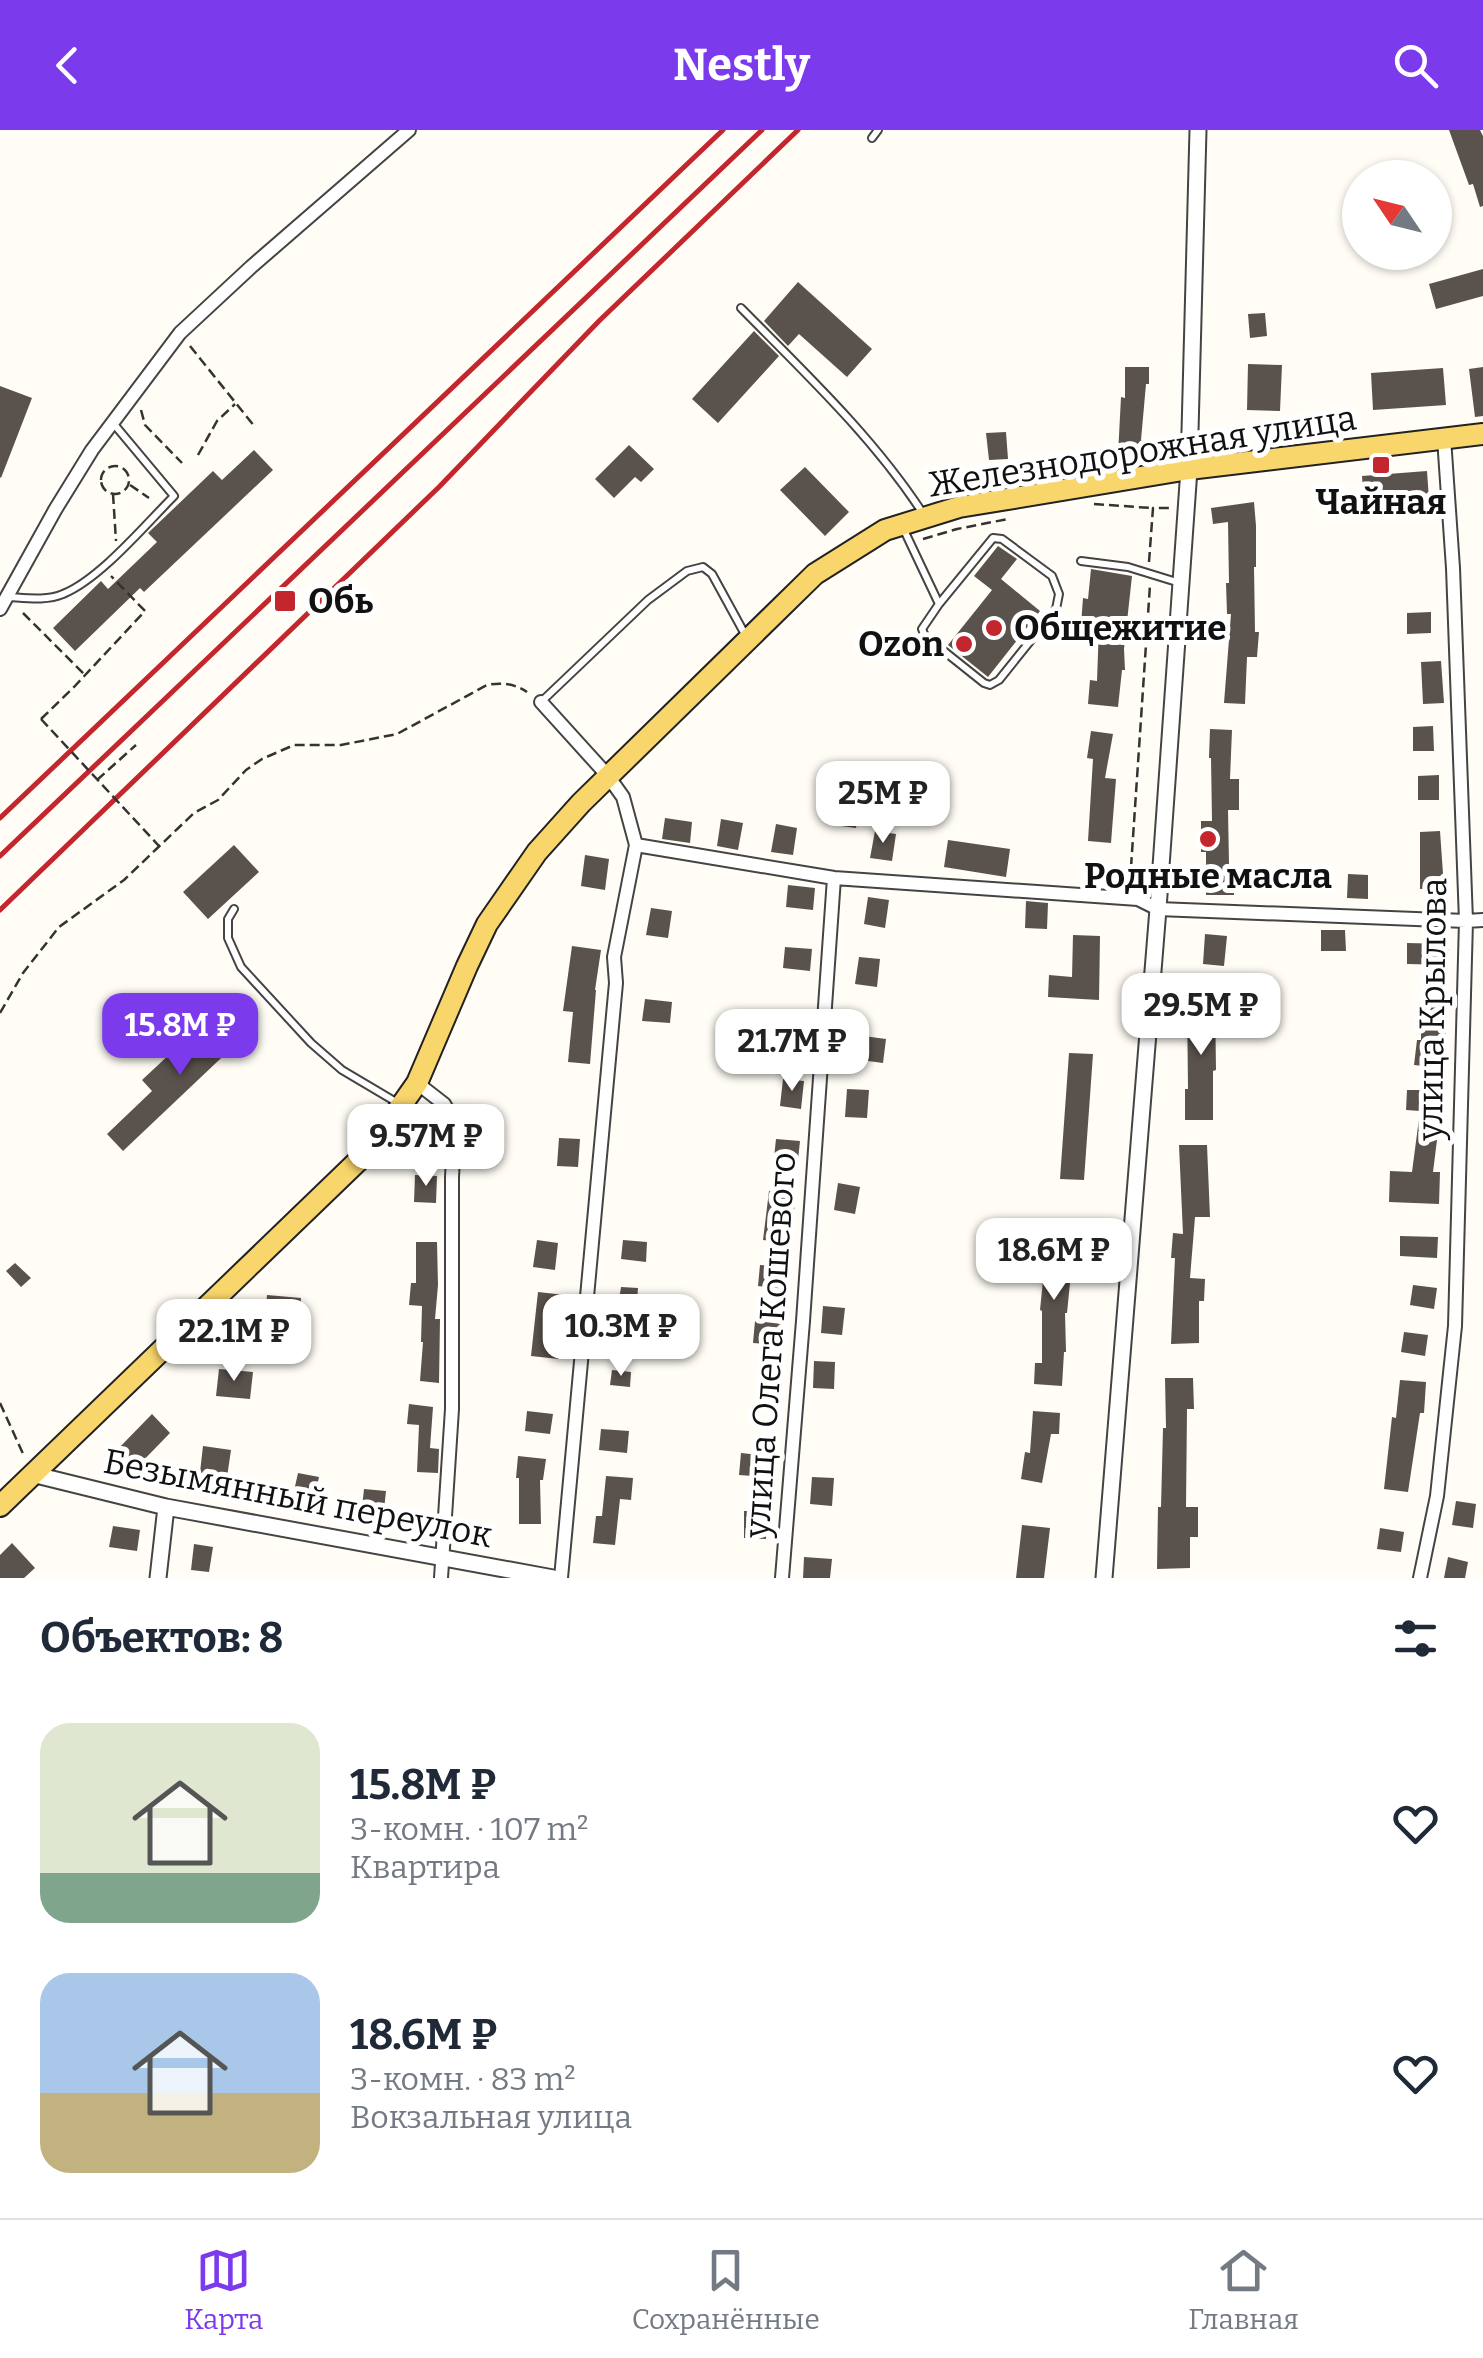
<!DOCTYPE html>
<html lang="ru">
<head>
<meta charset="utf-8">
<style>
  :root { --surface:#fff; --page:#f2f2f3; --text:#1f2937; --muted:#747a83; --line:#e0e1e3; --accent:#7c3aed }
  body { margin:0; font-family:Bitter,serif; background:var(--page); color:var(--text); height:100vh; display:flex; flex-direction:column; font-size:38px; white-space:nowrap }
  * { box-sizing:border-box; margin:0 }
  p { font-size:32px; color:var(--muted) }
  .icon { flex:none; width:55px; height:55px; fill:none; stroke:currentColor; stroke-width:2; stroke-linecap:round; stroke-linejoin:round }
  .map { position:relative; height:1448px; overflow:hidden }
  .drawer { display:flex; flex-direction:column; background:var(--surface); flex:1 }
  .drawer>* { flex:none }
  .needle { width:65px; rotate:305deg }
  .buttons { position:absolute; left:1342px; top:30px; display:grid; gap:20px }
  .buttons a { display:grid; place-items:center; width:110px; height:110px; border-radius:50%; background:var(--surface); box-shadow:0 2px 8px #0004; font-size:50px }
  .price { position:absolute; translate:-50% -85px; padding:0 22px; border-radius:20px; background:#fff; color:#222; font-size:32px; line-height:65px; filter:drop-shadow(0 2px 5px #0008) }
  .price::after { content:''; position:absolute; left:50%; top:60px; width:30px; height:22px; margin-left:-15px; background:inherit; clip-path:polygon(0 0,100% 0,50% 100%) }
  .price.active { background:var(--accent); color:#fff }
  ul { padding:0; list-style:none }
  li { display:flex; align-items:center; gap:30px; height:250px; padding:0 40px }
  li span { display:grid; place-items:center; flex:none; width:280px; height:200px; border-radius:30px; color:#555 }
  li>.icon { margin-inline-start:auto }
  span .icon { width:120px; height:120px; fill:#fffc; stroke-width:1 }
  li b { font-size:42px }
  h2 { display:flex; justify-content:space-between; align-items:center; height:120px; padding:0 40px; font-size:42px }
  header { display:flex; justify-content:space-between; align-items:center; height:130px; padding:0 40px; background:var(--accent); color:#fff; font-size:45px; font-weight:700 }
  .dock { display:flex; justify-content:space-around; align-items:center; height:140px; border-top:2px solid var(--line); background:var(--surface); font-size:28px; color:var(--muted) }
  .dock a { display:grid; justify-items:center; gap:5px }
  .dock .active { color:var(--accent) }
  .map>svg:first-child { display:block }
  .building { fill:#5a524d }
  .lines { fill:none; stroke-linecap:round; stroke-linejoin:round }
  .service-casing { stroke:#444; stroke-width:10 }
  .minor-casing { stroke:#444; stroke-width:16 }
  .tertiary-casing { stroke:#444; stroke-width:19 }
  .primary-casing { stroke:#222; stroke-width:24 }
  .path { stroke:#333; stroke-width:2.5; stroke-dasharray:10 5; stroke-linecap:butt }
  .service { stroke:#fff; stroke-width:6 }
  .minor { stroke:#fff; stroke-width:12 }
  .tertiary { stroke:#fff; stroke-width:15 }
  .primary { stroke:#f9d66b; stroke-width:20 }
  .rail { stroke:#c4262e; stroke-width:5 }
  .path-bridge { stroke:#333; stroke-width:2.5; stroke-dasharray:10 5; stroke-linecap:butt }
  .poi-dot { fill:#c4262e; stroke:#fff; stroke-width:4 }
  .labels { text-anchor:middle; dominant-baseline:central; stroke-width:10; stroke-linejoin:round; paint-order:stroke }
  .street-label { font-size:35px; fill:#111; stroke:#fff }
  .poi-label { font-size:35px; font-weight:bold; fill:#111; stroke:#fff }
</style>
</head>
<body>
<header><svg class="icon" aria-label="back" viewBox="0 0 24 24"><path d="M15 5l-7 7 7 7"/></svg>Nestly<svg class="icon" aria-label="search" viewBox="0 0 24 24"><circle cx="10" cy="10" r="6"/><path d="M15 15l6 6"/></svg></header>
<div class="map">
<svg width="1483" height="1448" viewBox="0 0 1483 1448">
  <rect width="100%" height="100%" fill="#fffdf5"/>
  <path class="building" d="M1449,0H1480L1483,6V76L1480,77L1473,54L1469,55Z
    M1483,139V166L1436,179L1429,154Z
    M798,152L872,219L847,247L799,204L788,216L764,191Z
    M1265,183L1267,206L1250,208L1248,184Z
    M754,201L779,226L718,293L692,269Z
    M1248,234L1282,235L1280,281L1247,280Z
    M1125,237H1149V254H1146L1141,310H1143L1142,327L1118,325L1121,267L1125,268Z
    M1483,237V286L1475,287L1469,239Z
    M1443,238L1446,275L1373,280L1371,243Z
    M0,256L32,268L1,348L0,347Z
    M1006,302L1008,329L989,330L986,303Z
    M629,315L654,339L641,352L635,347L614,368L595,349Z
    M254,320L273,340L144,462L140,458L75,521L53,498L101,451L108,459L157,412L148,403L213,341L222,350Z
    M805,337L849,382L825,406L780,360Z
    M1427,341L1430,384L1365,389L1362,346Z
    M1254,372L1256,396V437H1254L1255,502H1259L1257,527H1247L1245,574L1224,573L1231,484H1227L1226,453H1229L1228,392L1213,394L1211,378Z
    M998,416L1017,429L1001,449L1040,481L988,547L948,515L992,460L974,446Z
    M1091,439L1132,446L1124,519L1125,540H1122L1118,577L1088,574L1090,550L1097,551L1099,496L1081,495L1083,468L1088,469Z
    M1431,482V503L1407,504V483Z
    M1441,531L1444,573L1423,574L1421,532Z
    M1433,596L1434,621H1413V597Z
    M1210,599L1232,600L1230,649H1239V680H1228L1229,734H1234V765H1206V722H1201V691H1212L1211,628H1209Z
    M1091,601L1113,604L1105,648L1116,649L1111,713L1088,711L1093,629L1087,628Z
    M1439,645V670H1418V646Z
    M839,668L860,671L856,698L834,695Z
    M665,688L692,692L690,713L662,709Z
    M721,689L743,693L738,720L717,716Z
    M776,694L797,698L793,725L771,722Z
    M875,701L896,704L892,731L870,728Z
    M1440,701L1444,758L1420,759V702Z
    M948,710L1010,719L1006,747L944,737Z
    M234,715L259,742L208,789L183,762Z
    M585,725L609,729L605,760L581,756Z
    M1348,744L1368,745V769L1347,768Z
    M788,755L815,758L813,780L786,777Z
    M868,767L889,770L885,798L864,794Z
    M1026,771L1048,773L1047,799L1025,798Z
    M651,778L672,781L668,808L646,805Z
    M1321,800H1345L1346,821H1321Z
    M1205,804L1227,806L1224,836L1203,834Z
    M1073,805L1100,806L1099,870L1048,867L1049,845L1072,847Z
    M1407,813L1449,814V835L1407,834Z
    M572,816L601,820L595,860H596L590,934L568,932L573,882L563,881Z
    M785,817L812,819L810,841L783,838Z
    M859,827L880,829L877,857L855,854Z
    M1215,866L1216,940L1213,941V990H1185V959H1188L1187,867Z
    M645,869L672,872L670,893L642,891Z
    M1421,872H1446V913L1443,938L1414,935L1417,910H1421Z
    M242,876L258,893L123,1021L107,1004L152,961L142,950L172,922L182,933Z
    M777,879L804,882L802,903L775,901Z
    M856,905L886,909L883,933L853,929Z
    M1069,923L1093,924L1084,1050L1060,1049Z
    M783,949L804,951L801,979L780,976Z
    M847,959L869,960L867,988L845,987Z
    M1407,960H1431L1430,1001L1438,1002L1433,1042H1440L1439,1074L1389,1072L1390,1041L1412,1042L1420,981L1406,980Z
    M559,1008L580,1009L578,1037L557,1036Z
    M776,1009L800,1011L798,1030L774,1028Z
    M1179,1015H1207L1210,1087H1195L1190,1148L1205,1149L1204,1171H1199V1213L1171,1214L1175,1128H1171L1173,1103L1183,1104Z
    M415,1045L437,1046L436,1073L414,1072Z
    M838,1053L860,1057L855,1084L834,1080Z
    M769,1061L796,1064L790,1113L763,1110Z
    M1038,1100L1075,1103L1067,1183H1065L1066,1222H1064L1062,1256L1034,1254L1035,1233H1042V1181L1040,1180L1045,1130L1035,1129Z
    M1400,1106L1438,1107L1437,1128L1400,1126Z
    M537,1110L558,1113L555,1140L533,1137Z
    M623,1110L647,1112L646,1132L621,1129Z
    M416,1112H437L438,1155L435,1189H440L439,1253L420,1251L423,1212H421L422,1176L409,1175L411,1153H416Z
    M15,1133L31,1148L21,1157L6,1141Z
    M760,1135L788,1137L785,1159L758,1156Z
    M1413,1155L1437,1158L1434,1179L1410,1175Z
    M621,1157L638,1158L636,1185L615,1184L616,1170H619Z
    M538,1162L565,1165L559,1229L531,1226Z
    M267,1165L301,1168L299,1195L265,1192Z
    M823,1176L845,1178L842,1205L821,1203Z
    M755,1191L782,1194L780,1215L753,1213Z
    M1404,1202L1428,1205L1425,1226L1401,1222Z
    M814,1231L835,1232L834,1259L813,1258Z
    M219,1239L253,1242L250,1269L216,1266Z
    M612,1240L631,1242L630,1257L610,1255Z
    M1165,1248H1193L1194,1279H1187L1186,1377H1198V1407H1190V1438L1157,1439L1158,1377H1161L1163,1298H1166Z
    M1400,1250L1426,1252L1424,1283H1420L1408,1362L1384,1359L1392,1287L1396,1288Z
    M409,1274L433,1277L430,1318L439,1319L438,1343L417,1342L419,1295L407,1294Z
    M527,1281L553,1284L550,1304L525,1301Z
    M1033,1281L1060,1283L1059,1304H1051L1042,1353L1021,1349L1025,1322L1030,1323Z
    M152,1284L170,1303L135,1339L116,1321Z
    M601,1299L629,1301L627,1323L599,1320Z
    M203,1316L231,1320L226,1354L199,1351Z
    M741,1323L768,1326L766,1347L739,1345Z
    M518,1326L546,1329L543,1350H540L541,1394H519V1348H516Z
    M298,1343L319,1347L313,1374L292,1370Z
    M606,1346L633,1348L631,1370L620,1369L615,1415L593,1413L596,1386H602Z
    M812,1347L834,1348L832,1376L810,1374Z
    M364,1359L386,1361L383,1389L361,1387Z
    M1456,1371L1476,1374L1473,1398L1452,1395Z
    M744,1381H766V1409L744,1408Z
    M1022,1395L1050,1398L1044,1448H1016Z
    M113,1396L140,1400L137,1421L109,1417Z
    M1380,1398L1404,1402L1401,1422L1377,1419Z
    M12,1413L35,1438L24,1448H0V1425Z
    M194,1414L213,1417L209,1442L191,1440Z
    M804,1427L832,1429L830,1448H803Z
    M1448,1427L1468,1432L1465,1448H1444Z"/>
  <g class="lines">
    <g class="service-casing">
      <path id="service" d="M872,8L878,0
        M741,178C805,243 872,306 922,382
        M904,400L939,474L922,499L925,506L984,553L990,555L999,550L1056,479L1059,464L1052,446L1002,409L993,408L939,474
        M1081,431L1128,437L1180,453
        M9,467C26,468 47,471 63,464C100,449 145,395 174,366L113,293
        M541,572L648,470L687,441L703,437L712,444L747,508
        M234,779L228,789V808L241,837L311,913L342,940L396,972"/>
    </g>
    <g class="minor-casing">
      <path id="minor" d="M0,479L55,380L92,320L180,203L251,137L409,0
        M541,572L608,646L623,667L636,715
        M417,953L444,974L455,993L452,1047V1279L441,1448
        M561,1448L616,853L614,827L636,715L834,748L1138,769L1158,779L1466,791L1483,790
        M782,1448L803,1191L834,748
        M1420,1448L1437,1366L1455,1196L1466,791L1453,438L1444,308"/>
    </g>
    <g class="tertiary-casing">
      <path id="tertiary" d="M32,1344L166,1377L553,1448
        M158,1448L166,1377
        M1104,1448L1158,779L1189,339L1198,0"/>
    </g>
    <g class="primary-casing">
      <path id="primary" d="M0,1376L359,1030L389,993L417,953L467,836L487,794L537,722L581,673L815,444L885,400L959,377L1189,339L1483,304"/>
    </g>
    <path class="path" d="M190,216L255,297
      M141,280L145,295L182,333
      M198,325L217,291L235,274
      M101 350a14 14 0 1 1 28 0a14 14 0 1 1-28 0Z
      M130,355L149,368
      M113,364L116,411
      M1094,374L1151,378
      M923,409L957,399L1008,389
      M1149,432L1153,378H1170
      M23,483L85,545
      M41,589L74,557L145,481L111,446
      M97,650L136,615
      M1130,752L1150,455
      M0,883L23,843L59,797L124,750L194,683L218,670L246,640L262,629L294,615H341L397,604L487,555C502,552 515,554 527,562
      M0,1273L24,1326"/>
    <use href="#service" class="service"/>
    <use href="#minor" class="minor"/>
    <use href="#tertiary" class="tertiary"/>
    <use href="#primary" class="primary"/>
    <path class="rail" d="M0,688L723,0
      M0,726L762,0
      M0,780L439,357L599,191L798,0"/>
    <path class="path-bridge" d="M41,589L159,716"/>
  </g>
  <g class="poi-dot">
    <rect x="1371" y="325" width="20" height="20" rx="5"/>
    <rect x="273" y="459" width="24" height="24" rx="5"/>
    <circle cx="994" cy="498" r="10"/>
    <circle cx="964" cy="514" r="10"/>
    <circle cx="1208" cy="709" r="10"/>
  </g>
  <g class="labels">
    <g class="street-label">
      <text transform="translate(1142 321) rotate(-9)">Железнодорожная улица</text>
      <text transform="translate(1432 879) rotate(-89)">улица Крылова</text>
      <text transform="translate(770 1215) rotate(-86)">улица Олега Кошевого</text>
      <text transform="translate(298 1368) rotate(11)">Безымянный переулок</text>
    </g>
    <g class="poi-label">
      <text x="1381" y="372">Чайная</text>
      <text x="308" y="471" text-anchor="start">Обь</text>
      <text x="1014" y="498" text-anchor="start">Общежитие</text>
      <text x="944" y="514" text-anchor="end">Ozon</text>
      <text x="1208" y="746">Родные масла</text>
    </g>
  </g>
</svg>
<div class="buttons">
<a><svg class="needle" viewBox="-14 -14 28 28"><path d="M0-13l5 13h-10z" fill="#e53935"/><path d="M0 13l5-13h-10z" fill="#747a83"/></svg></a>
</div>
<b class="price" style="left:883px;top:716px">25M ₽</b>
<b class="price" style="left:1201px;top:928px">29.5M ₽</b>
<b class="price active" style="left:180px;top:948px">15.8M ₽</b>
<b class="price" style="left:792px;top:964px">21.7M ₽</b>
<b class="price" style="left:426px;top:1059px">9.57M ₽</b>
<b class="price" style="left:1054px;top:1173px">18.6M ₽</b>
<b class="price" style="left:621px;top:1249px">10.3M ₽</b>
<b class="price" style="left:234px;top:1254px">22.1M ₽</b>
</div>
<section class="drawer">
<h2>Объектов: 8<svg class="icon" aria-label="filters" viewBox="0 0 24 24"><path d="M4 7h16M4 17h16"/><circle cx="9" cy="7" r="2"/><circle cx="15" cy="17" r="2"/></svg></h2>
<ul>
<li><span style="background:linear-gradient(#dfe7d0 75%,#7fa58c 0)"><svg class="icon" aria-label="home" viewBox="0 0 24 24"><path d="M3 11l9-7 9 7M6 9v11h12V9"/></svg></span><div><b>15.8M ₽</b><p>3-комн. · 107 m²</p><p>Квартира</p></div><svg class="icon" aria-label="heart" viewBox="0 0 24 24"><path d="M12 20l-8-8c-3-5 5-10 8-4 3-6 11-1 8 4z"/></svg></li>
<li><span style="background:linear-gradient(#a9c7e8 60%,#c2b280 0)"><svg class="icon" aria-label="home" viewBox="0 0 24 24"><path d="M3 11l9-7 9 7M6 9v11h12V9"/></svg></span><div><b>18.6M ₽</b><p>3-комн. · 83 m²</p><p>Вокзальная улица</p></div><svg class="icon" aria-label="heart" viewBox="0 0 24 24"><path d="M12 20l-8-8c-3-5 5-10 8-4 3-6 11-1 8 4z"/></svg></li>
</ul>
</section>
<nav class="dock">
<a class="active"><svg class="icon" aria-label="map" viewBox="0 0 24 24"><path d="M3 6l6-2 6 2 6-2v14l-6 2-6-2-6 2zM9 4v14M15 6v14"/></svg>Карта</a>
<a><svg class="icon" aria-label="saved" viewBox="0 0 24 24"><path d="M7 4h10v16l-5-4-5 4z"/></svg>Сохранённые</a>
<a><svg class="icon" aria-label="home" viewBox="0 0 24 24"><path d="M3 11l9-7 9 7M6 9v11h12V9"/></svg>Главная</a>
</nav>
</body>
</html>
